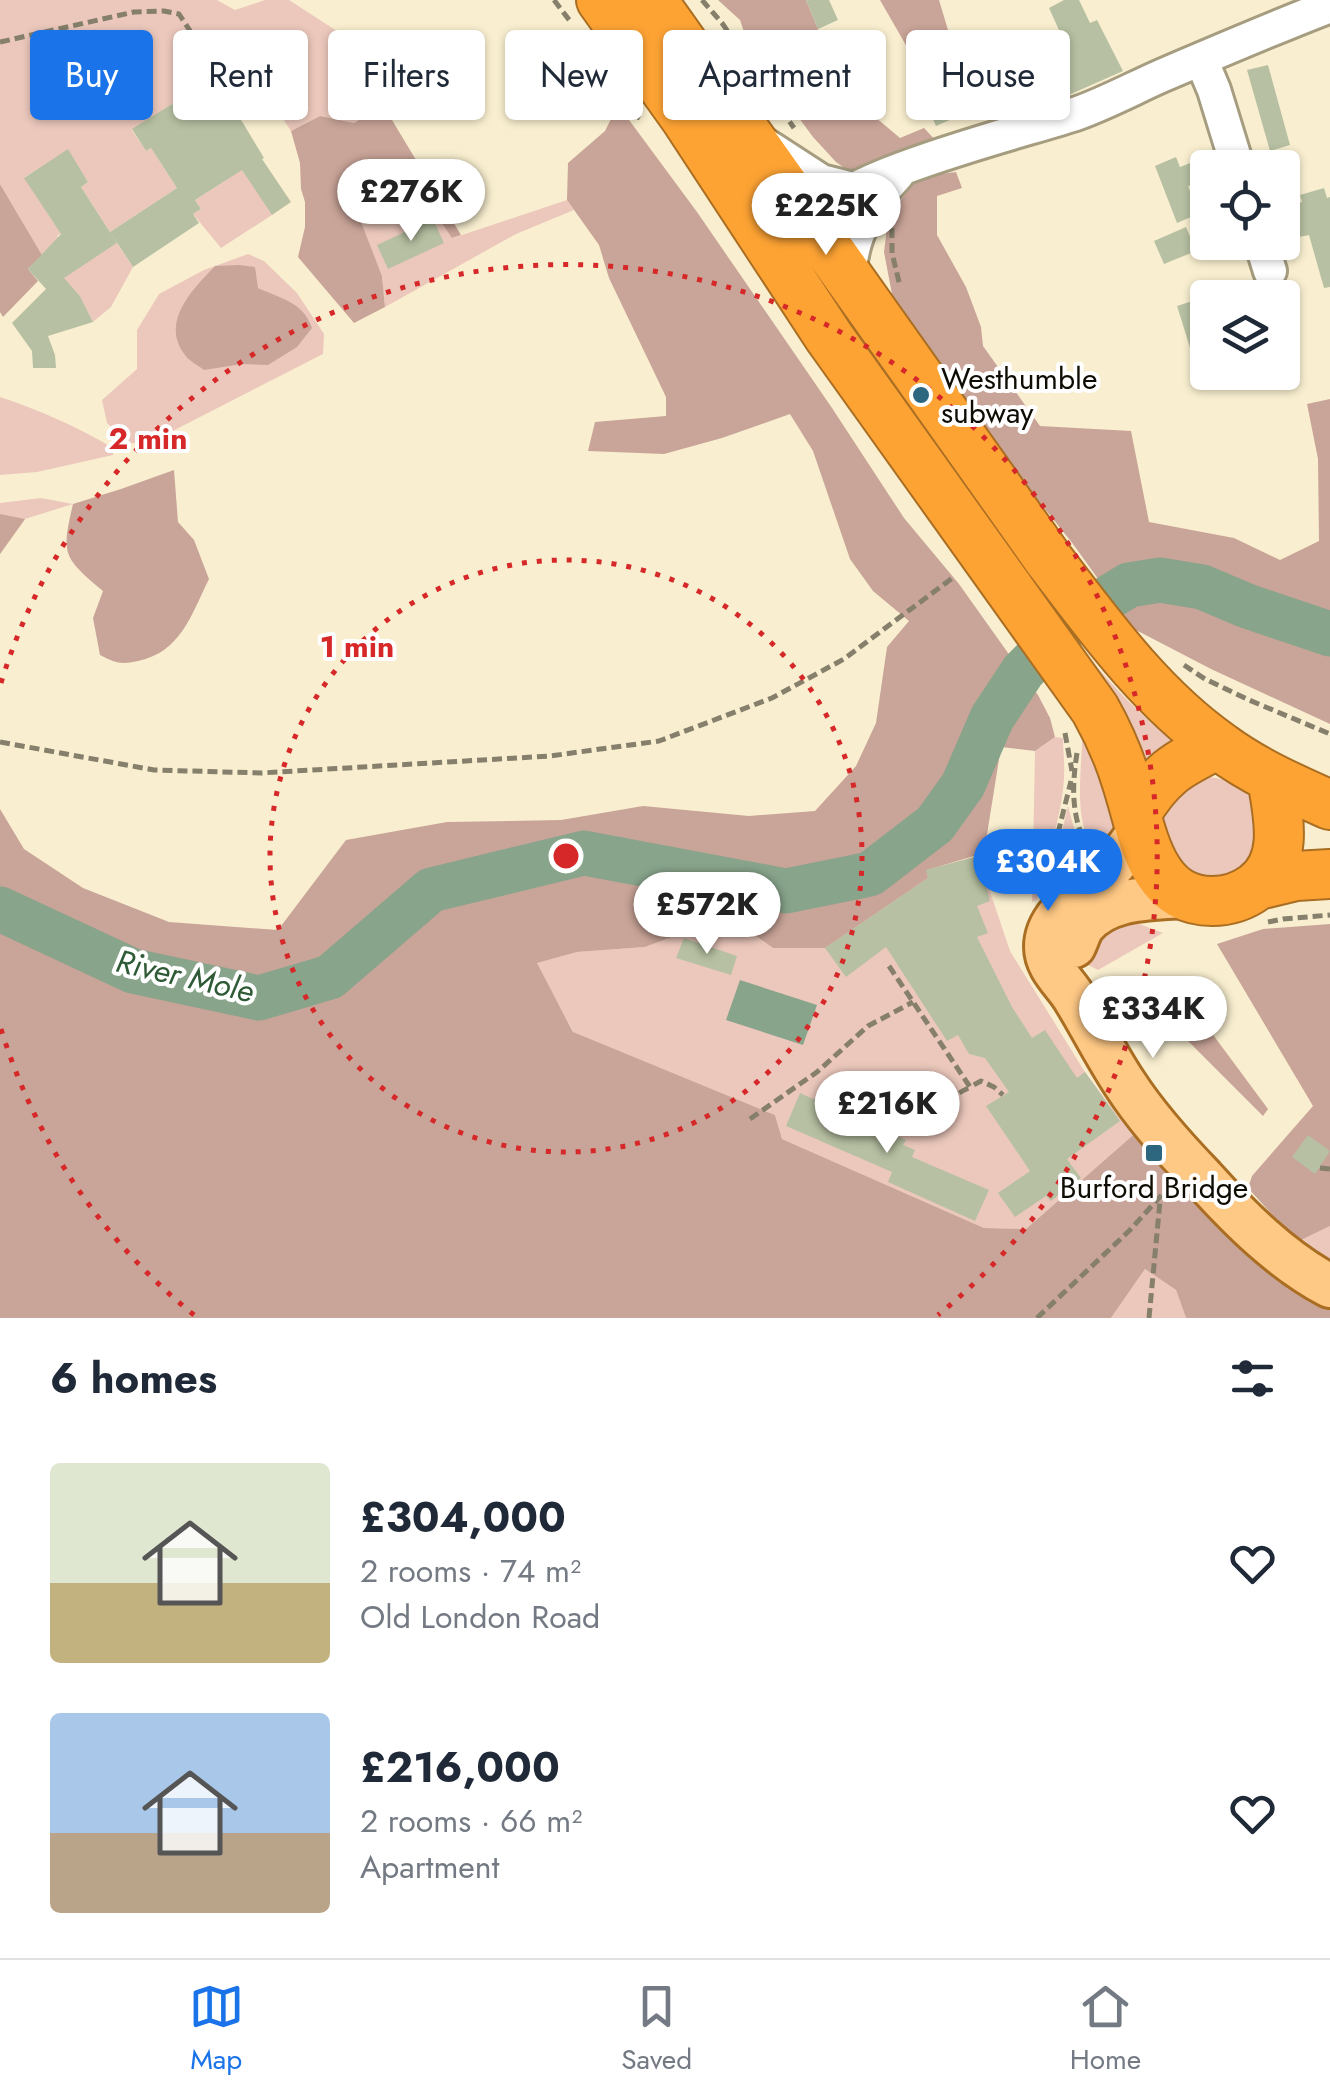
<!DOCTYPE html>
<html lang="en">
<head>
<meta charset="utf-8">
<style>
  :root { --surface:#fff; --page:#f6f6f7; --text:#1f2937; --muted:#747a83; --line:#e0e1e3; --accent:#1a73e8 }
  body { margin:0; font-family:Jost,sans-serif; background:var(--page); color:var(--text); height:100vh; display:flex; flex-direction:column; font-size:38px; white-space:nowrap }
  * { box-sizing:border-box; margin:0 }
  p { font-size:32px; color:var(--muted) }
  .icon { flex:none; width:55px; height:55px; fill:none; stroke:currentColor; stroke-width:2; stroke-linecap:round; stroke-linejoin:round }
  .map { position:relative; height:1318px; overflow:hidden }
  .details { display:flex; flex-direction:column; background:var(--surface); flex:1 }
  .details>* { flex:none }
  .hud { position:absolute; left:30px; top:30px; width:1270px; height:90px; display:flex; gap:20px }
  .fabs { position:absolute; left:1190px; top:150px; display:grid; gap:20px }
  .fabs a { display:grid; place-items:center; width:110px; height:110px; border-radius:10px; background:var(--surface); box-shadow:0 2px 8px #0004; font-size:50px }
  .price { position:absolute; translate:-50% -85px; padding:0 22px; border-radius:35px; background:#fff; color:#222; font-size:32px; line-height:65px; filter:drop-shadow(0 2px 5px #0008) }
  .price::after { content:''; position:absolute; left:50%; top:60px; width:30px; height:22px; margin-left:-15px; background:inherit; clip-path:polygon(0 0,100% 0,50% 100%) }
  .price.selected { background:var(--accent); color:#fff }
  ul { padding:0; list-style:none }
  li { display:flex; align-items:center; gap:30px; height:250px; padding:0 50px }
  li span { display:grid; place-items:center; flex:none; width:280px; height:200px; border-radius:10px; color:#555 }
  li>.icon { margin-inline-start:auto }
  span .icon { width:120px; height:120px; fill:#fffc; stroke-width:1 }
  li b { font-size:42px }
  h2 { display:flex; justify-content:space-between; align-items:center; height:120px; padding:0 50px; font-size:42px }
  .tag { padding:0 35px; border-radius:10px; background:var(--surface); box-shadow:0 2px 8px #0004; font-size:35px; line-height:90px }
  .tag.selected { background:var(--accent); color:#fff }
  .menu { display:flex; justify-content:space-around; align-items:center; height:140px; border-top:2px solid var(--line); background:var(--surface); font-size:28px; color:var(--muted) }
  .menu a { display:grid; justify-items:center; gap:5px }
  .menu .selected { color:var(--accent) }
  .map>svg:first-child { display:block }
  .green { fill:#ecc8bc }
  .forest { fill:#c9a498 }
  .water { fill:#88a48b }
  .lines { fill:none; stroke-linecap:round; stroke-linejoin:round }
  .river { stroke:#88a48b; stroke-width:45 }
  .building { fill:#b7c0a2 }
  .minor-casing { stroke:#a69d80; stroke-width:38 }
  .major-casing { stroke:#aa6e23; stroke-width:48 }
  .highway-casing { stroke:#aa6e23; stroke-width:52 }
  .path { stroke:#857f6b; stroke-width:5; stroke-dasharray:10 5; stroke-linecap:butt }
  .minor { stroke:#fff; stroke-width:32 }
  .major { stroke:#fec885; stroke-width:42 }
  .highway { stroke:#fda334; stroke-width:48 }
  .ring { fill:none; stroke:#d62828; stroke-width:5; stroke-dasharray:5 10 }
  .poi-dot { fill:#2d677f; stroke:#fff; stroke-width:4 }
  .labels { text-anchor:middle; dominant-baseline:central; stroke-width:8; stroke-linejoin:round; paint-order:stroke }
  .poi-label { font-size:30px; fill:#0f0c03; stroke:#fff; text-anchor:start }
  .water-label { font-size:32px; font-style:italic; fill:#2f5a36; stroke:#fff }
  .centre { fill:#d62828; stroke:#fff; stroke-width:5 }
  .ring-label { font-size:30px; text-anchor:middle; font-weight:bold; fill:#d62828; stroke:#fff; stroke-width:8; stroke-linejoin:round; paint-order:stroke }
</style>
</head>
<body>
<div class="map">
<svg width="1330" height="1318" viewBox="0 0 1330 1318">
  <rect width="100%" height="100%" fill="#f9efd0"/>
  <path class="green" d="M0,0H217L235,10L265,0H289L340,33L383,105L354,123L320,116L291,131L232,41L181,72L272,215L221,248L193,214L201,209L195,200L226,180L172,104L132,130L146,151L151,148L177,188L110,232L81,187L88,182L68,150L25,177L53,222L73,226L57,236L78,268L117,243L133,267L111,307L93,322L80,296L42,255L0,184Z
    M408,173L453,238L567,200L574,210L516,234L385,307L382,276L348,192Z
    M804,247L930,433L1090,658C1115,689 1141,715 1171,740L1170,745L1144,765L809,267L804,259Z
    M248,254L264,261L297,293L324,334L323,354L161,437L129,444L107,423L102,400L137,369V330L159,294L204,270Z
    M0,397C39,410 78,427 113,448V455L37,472L0,475Z
    M41,498L73,504L25,519L0,554V503Z
    M1082,722L1116,807L1115,830L1102,859C1097,852 1091,845 1088,838C1073,808 1084,756 1082,722Z
    M1055,737L1063,738C1063,751 1065,765 1064,778C1062,818 1045,861 1037,900L1032,902L1035,751Z
    M1210,777L1227,780L1242,788L1254,801L1262,834L1248,865L1218,882L1184,876L1159,817L1193,780Z
    M1068,806L1078,843L1091,870L1044,909Z
    M978,856L1010,951L1085,1072L1121,1120L1140,1129L1026,1229L984,1228L782,1139L775,1115L574,1033L536,963L577,952L645,947L688,931L746,929L773,948L926,870Z
    M1116,915L1163,933L1098,970L1086,964L1088,948Z
    M1330,1226V1263L1297,1242Z
    M1145,1269L1176,1290L1186,1318H1111Z"/>
  <path class="forest" d="M718,0H806L818,29L819,39L801,56L845,109L862,106L900,138L924,128L938,143L853,174L836,162L813,137L751,53L740,20Z
    M880,0H939L948,30L941,52L915,61Z
    M383,105L461,235L452,238L408,173L349,191L382,276L385,307L354,323L298,257L305,227V202L301,189L300,163L291,131L320,116L354,123Z
    M618,105L697,212L832,408L904,518L959,584L1038,695L1050,718L1055,737L1035,751L1001,747L984,853L927,870L928,878L825,948H773L746,929L688,931L645,947L577,952L537,963L573,1032L775,1115L782,1139L984,1228L1026,1229L1140,1129L1251,1246L1310,1299L1330,1309V1318H1186L1176,1290L1145,1269L1111,1318H0V809L24,849L83,888L169,922L278,930L346,840L447,822L561,820L643,806L749,816L815,811L856,766L876,723L887,647L909,621L873,591L850,559L813,451L790,414L722,438L664,454L588,451L595,422L666,416V397L609,278L599,245L567,200L568,163L605,131Z
    M956,172L962,188L937,196V235L966,287L981,327L983,346L1040,426L1131,431L1149,522L1234,538L1280,560L1319,541L1318,459L1307,404L1330,399V724L1211,669L1134,629L1073,544L1009,464L941,369L892,294L884,252L888,219L917,177Z
    M0,184L42,255L28,269L38,281L3,317L0,312Z
    M239,265L255,267L258,288C282,299 303,302 312,328L297,347L268,365L242,364L204,370C198,365 189,361 185,355C159,322 194,288 215,266Z
    M174,470L178,522L194,540L209,579C191,615 181,652 138,661C121,665 115,663 100,655L93,618L103,591C63,557 61,555 73,504L121,489Z
    M0,514L25,519L0,554Z
    M1330,924V1226L1297,1242L1248,1188L1252,1176L1313,1106L1217,944L1263,929Z
    M1171,978L1268,1109L1263,1116L1185,1038L1155,983Z"/>
  <path class="water" d="M740,980L817,1005L803,1045L726,1020Z"/>
  <g class="lines">
    <path class="river" d="M0,909L133,971L259,998L330,977L431,890L584,853L786,891L870,874L935,824L963,785L992,718L1023,671L1075,618L1129,585L1160,580L1202,587L1247,606L1330,634"/>
  </g>
  <path class="building" d="M806,0H829L838,20L818,29Z
    M1064,0H1079L1090,23L1097,20L1123,71L1071,94L1054,100L1051,91L1008,110L1002,97L936,126L928,108L939,104L926,75L974,53L976,59L1013,42L1017,52L1063,39L1049,8Z
    M819,39L864,93L846,109L800,55Z
    M1268,65L1290,145L1270,151L1247,70Z
    M214,81L243,123L264,158L262,159L291,202L272,215L242,170L195,200L201,209L193,214L199,223L133,267L110,232L177,188L151,148L146,151L132,129L172,104L174,107Z
    M68,149L88,182L81,187L117,243L64,278L80,296L93,322L48,336L55,355L56,368H33L32,351L12,323L46,289L28,269L61,234L24,178Z
    M1176,157L1180,167L1193,162L1200,182L1188,186L1198,214L1177,223L1155,166Z
    M1324,188L1327,198L1330,197V287L1324,288L1309,235L1299,237L1291,205L1302,202L1300,195Z
    M433,219L444,243L388,269L377,245Z
    M1186,227L1196,251L1164,264L1154,241Z
    M1208,296V388L1203,389L1177,306Z
    M978,856L990,901L977,906L988,933L977,937L1012,1007L1032,1038L1045,1030L1077,1078L1085,1072L1120,1121L1067,1159L1081,1178L1051,1201L1046,1196L1015,1217L998,1193L1030,1171L986,1106L1009,1092L985,1058L969,1054L958,1035L947,1041L886,947L846,977L825,948L928,878L926,870Z
    M684,938L737,956L731,975L676,958Z
    M800,1093L906,1140L903,1145L915,1150L912,1157L989,1190L975,1221L888,1182L892,1172L786,1126Z
    M1308,1135L1330,1151L1315,1174L1292,1157Z"/>
  <g class="lines">
    <g class="minor-casing">
      <path id="minor" d="M1201,59L1214,90L1238,168
        M761,142L821,181L853,189
        M798,235C819,179 1020,133 1078,113C1106,103 1134,88 1161,76C1217,52 1273,28 1330,6
        M1261,242L1270,271
        M849,277C852,233 869,205 898,174"/>
    </g>
    <g class="major-casing">
      <path id="major" d="M1140,830C1130,845 1120,859 1107,872C1086,892 1046,913 1046,947C1046,968 1065,982 1075,999C1092,1027 1107,1057 1125,1084C1147,1118 1175,1149 1203,1178C1240,1219 1281,1260 1330,1286
        M1074,946C1077,940 1080,930 1084,925C1108,897 1149,899 1182,896"/>
    </g>
    <g class="highway-casing">
      <path id="highway" d="M601,0L686,119L829,337L1095,709C1108,732 1118,754 1126,780C1142,827 1148,901 1212,901C1227,901 1243,896 1255,887C1290,862 1278,814 1272,779
        M652,0L1049,560C1100,627 1151,698 1221,747C1255,772 1292,788 1330,805
        M1136,814C1160,774 1176,765 1217,745
        M1258,885L1296,876L1330,874"/>
    </g>
    <path class="path" d="M554,0L570,21
      M702,0L722,23L794,128
      M0,42L134,12L164,11L179,14L211,63
      M617,88L636,116L640,118
      M892,228V253L900,286
      M1184,665L1205,679L1249,700L1330,734
      M1065,733L1072,771
      M0,742L154,770L261,773L550,756L659,741L772,698L844,659L955,576
      M1077,753C1072,785 1071,815 1086,845
      M1047,877L1071,781
      M1268,922L1283,919L1330,915
      M889,966L970,1087L981,1081L994,1087L1003,1095
      M750,1119L817,1072L868,1026L913,1002
      M932,1128C940,1111 951,1095 969,1088
      M1320,1168L1330,1169
      M1037,1318L1130,1230L1168,1188
      M1149,1318L1160,1201"/>
    <use href="#minor" class="minor"/>
    <use href="#major" class="major"/>
    <use href="#highway" class="highway"/>
  </g>
  <g class="ring">
    <circle cx="566" cy="856" r="296"/>
    <path d="M194 1315A591 591 0 0 1 1 1029M1 683A591 591 0 1 1 938 1315"/>
  </g>
  <g class="poi-dot">
    <circle cx="921" cy="395" r="10"/>
    <rect x="1144" y="1143" width="20" height="20" rx="5"/>
  </g>
  <g class="labels">
    <g class="poi-label">
      <text x="941" y="378">Westhumble<tspan x="941" dy="34">subway</tspan></text>
      <text x="1154" y="1187" text-anchor="middle">Burford Bridge</text>
    </g>
    <g class="water-label">
      <text transform="translate(185 976) rotate(13)">River Mole</text>
    </g>
  </g>
  <circle cx="566" cy="856" r="15" class="centre"/>
  <g class="ring-label">
    <text x="148" y="449">2 min</text>
    <text x="357" y="657">1 min</text>
  </g>
</svg>
<div class="fabs">
<a><svg class="icon" aria-label="locate" viewBox="0 0 24 24"><circle cx="12" cy="12" r="6"/><path d="M12 2v4M12 18v4M2 12h4M18 12h4"/></svg></a>
<a><svg class="icon" aria-label="layers" viewBox="0 0 24 24"><path d="M12 4l9 5-9 5-9-5zM3 14l9 5 9-5"/></svg></a>
</div>
<b class="price" style="left:411px;top:244px">£276K</b>
<b class="price" style="left:826px;top:258px">£225K</b>
<b class="price selected" style="left:1048px;top:914px">£304K</b>
<b class="price" style="left:707px;top:957px">£572K</b>
<b class="price" style="left:1153px;top:1061px">£334K</b>
<b class="price" style="left:887px;top:1156px">£216K</b>
<div class="hud">
<a class="tag selected">Buy</a>
<a class="tag">Rent</a>
<a class="tag">Filters</a>
<a class="tag">New</a>
<a class="tag">Apartment</a>
<a class="tag">House</a>
</div>
</div>
<section class="details">
<h2>6 homes<svg class="icon" aria-label="filters" viewBox="0 0 24 24"><path d="M4 7h16M4 17h16"/><circle cx="9" cy="7" r="2"/><circle cx="15" cy="17" r="2"/></svg></h2>
<ul>
<li><span style="background:linear-gradient(#dfe7d0 60%,#c2b280 0)"><svg class="icon" aria-label="home" viewBox="0 0 24 24"><path d="M3 11l9-7 9 7M6 9v11h12V9"/></svg></span><div><b>£304,000</b><p>2 rooms · 74 m²</p><p>Old London Road</p></div><svg class="icon" aria-label="heart" viewBox="0 0 24 24"><path d="M12 20l-8-8c-3-5 5-10 8-4 3-6 11-1 8 4z"/></svg></li>
<li><span style="background:linear-gradient(#a9c7e8 60%,#b9a48a 0)"><svg class="icon" aria-label="home" viewBox="0 0 24 24"><path d="M3 11l9-7 9 7M6 9v11h12V9"/></svg></span><div><b>£216,000</b><p>2 rooms · 66 m²</p><p>Apartment</p></div><svg class="icon" aria-label="heart" viewBox="0 0 24 24"><path d="M12 20l-8-8c-3-5 5-10 8-4 3-6 11-1 8 4z"/></svg></li>
</ul>
</section>
<nav class="menu">
<a class="selected"><svg class="icon" aria-label="map" viewBox="0 0 24 24"><path d="M3 6l6-2 6 2 6-2v14l-6 2-6-2-6 2zM9 4v14M15 6v14"/></svg>Map</a>
<a><svg class="icon" aria-label="saved" viewBox="0 0 24 24"><path d="M7 4h10v16l-5-4-5 4z"/></svg>Saved</a>
<a><svg class="icon" aria-label="home" viewBox="0 0 24 24"><path d="M3 11l9-7 9 7M6 9v11h12V9"/></svg>Home</a>
</nav>
</body>
</html>
